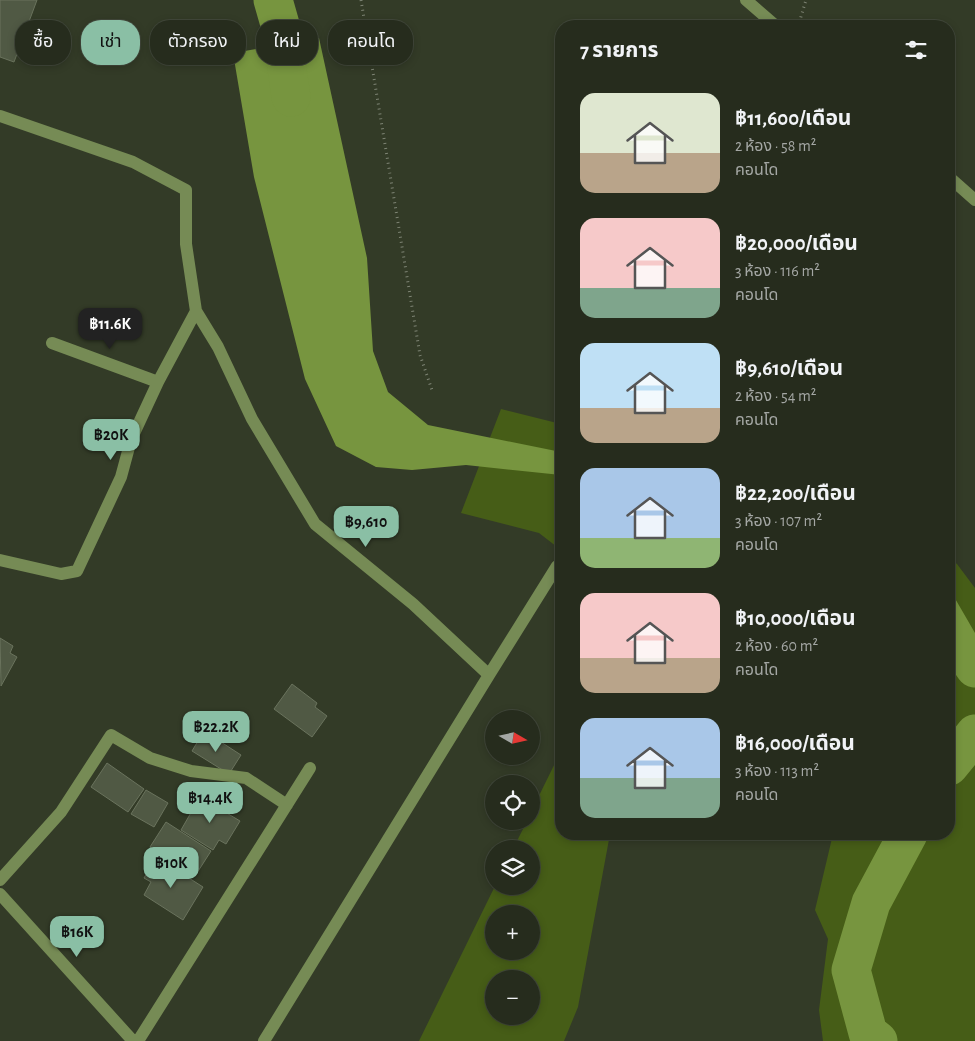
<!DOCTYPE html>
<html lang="th">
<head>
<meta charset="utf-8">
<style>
  :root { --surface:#262c1d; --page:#2e3426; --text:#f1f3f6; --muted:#a4a7a4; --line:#42483b; --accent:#8abfa5 }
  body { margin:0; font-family:"Alegreya Sans","Noto Sans Thai",sans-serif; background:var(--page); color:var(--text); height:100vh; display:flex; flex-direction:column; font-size:19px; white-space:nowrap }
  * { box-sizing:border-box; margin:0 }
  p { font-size:16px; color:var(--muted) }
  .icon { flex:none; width:28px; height:28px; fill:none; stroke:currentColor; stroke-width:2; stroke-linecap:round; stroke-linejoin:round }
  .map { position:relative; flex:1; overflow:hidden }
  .side { position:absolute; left:555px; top:20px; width:400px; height:820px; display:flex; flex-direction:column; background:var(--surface); border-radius:20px; box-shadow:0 2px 8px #0003,0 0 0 1px var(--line) }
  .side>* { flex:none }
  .top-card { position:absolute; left:15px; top:20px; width:465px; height:45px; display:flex; gap:10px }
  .needle { width:32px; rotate:99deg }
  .buttons { position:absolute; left:485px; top:710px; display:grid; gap:10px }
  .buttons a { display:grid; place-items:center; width:55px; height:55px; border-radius:50%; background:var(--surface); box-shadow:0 2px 8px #0003,0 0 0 1px var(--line); font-size:25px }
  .price { position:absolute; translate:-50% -42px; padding:0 11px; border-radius:10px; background:var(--accent); color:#111; font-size:16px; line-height:32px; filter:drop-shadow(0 1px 2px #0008) }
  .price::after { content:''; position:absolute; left:50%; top:30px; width:15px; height:11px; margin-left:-8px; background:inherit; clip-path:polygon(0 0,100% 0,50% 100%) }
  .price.selected { background:#222; color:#fff }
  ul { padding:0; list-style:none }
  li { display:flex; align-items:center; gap:15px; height:125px; padding:0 25px }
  li span { display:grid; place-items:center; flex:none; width:140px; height:100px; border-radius:15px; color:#555 }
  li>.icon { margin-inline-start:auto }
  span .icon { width:60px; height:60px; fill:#fffc; stroke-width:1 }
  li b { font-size:21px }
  h2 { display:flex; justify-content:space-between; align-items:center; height:60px; padding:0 25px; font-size:21px }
  .pill { padding:0 18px; border-radius:20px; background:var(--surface); box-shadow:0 2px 8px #0003,0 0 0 1px var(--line); font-size:18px; line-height:45px }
  .pill.selected { background:var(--accent); color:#111 }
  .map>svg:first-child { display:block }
  .green { fill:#465d17; fill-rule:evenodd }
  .water { fill:#77953f }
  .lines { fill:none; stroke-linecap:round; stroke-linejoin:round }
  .river { stroke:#77953f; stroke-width:39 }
  .building { fill:#505944; stroke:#6a735d }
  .path { stroke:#7e8474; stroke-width:3; stroke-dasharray:1 4; stroke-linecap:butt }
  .minor { stroke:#768b55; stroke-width:12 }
</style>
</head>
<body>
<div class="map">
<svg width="975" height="1041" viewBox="0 0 975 1041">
  <rect width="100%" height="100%" fill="#333b27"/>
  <path class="green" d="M501,409L561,424V550L539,533L461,513Z
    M949,558L957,564L975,588V1041H823L819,1010L828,939L815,910L833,834H949Z
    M561,738V834H610L578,1007L564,1041H419L495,886H531V849H513L527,821H531V812L560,753ZM494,914H531V951H494ZM494,979H531V1016H494Z"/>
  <path class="water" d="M319,38L367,258L373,351L388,392L428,425L561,452V475L466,465L412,470L376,467L336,446L305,379L254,177L233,53Z
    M949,592L953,595L975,633V663L954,668L949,661Z"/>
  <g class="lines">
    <path class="river" d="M273,0L281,28L291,97
      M949,631L975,668
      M949,766L975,734
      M878,1041L868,1033L851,970L871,903L908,834"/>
  </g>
  <path class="building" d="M0,0H37L14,62L0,57Z
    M0,638L13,646L10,653L17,657L1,686Z
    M292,684L317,703L315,707L327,716L312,737L274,709Z
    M204,731L241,755L229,774L192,751Z
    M107,763L144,789L128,812L91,787Z
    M146,790L168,803L154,827L131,814Z
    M200,797L240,821L226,844L219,840L213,850L181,830Z
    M166,822L211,851L195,876L150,847Z
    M156,857L203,887L183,920L144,895L151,882L144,878Z"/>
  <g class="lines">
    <path class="path" d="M361,0L420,355L433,393
      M796,26L800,20L806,0"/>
    <path class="minor" d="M746,0L776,26
      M0,116L133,162L186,190V244L196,311L218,347L252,419L315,524L413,604L489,675L264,1041
      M949,177L975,200
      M52,343L158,382
      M0,560L61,574L77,571L121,477L131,440L158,382L196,311
      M489,675L557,566
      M0,880L61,812L111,735L150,758L191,771L246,778L287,805
      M0,894L133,1041
      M138,1041L310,768"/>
  </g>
</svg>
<div class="buttons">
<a><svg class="needle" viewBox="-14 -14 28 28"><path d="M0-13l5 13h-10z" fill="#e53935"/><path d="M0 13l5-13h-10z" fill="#a4a7a4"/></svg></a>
<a><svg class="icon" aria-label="locate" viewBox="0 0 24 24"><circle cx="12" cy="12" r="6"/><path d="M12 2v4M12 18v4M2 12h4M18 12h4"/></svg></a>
<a><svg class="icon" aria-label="layers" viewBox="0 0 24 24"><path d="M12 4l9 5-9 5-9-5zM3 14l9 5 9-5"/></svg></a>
<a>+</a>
<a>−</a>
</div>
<b class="price selected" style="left:110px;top:350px">฿11.6K</b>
<b class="price" style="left:111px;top:461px">฿20K</b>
<b class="price" style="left:366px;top:548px">฿9,610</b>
<b class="price" style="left:216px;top:753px">฿22.2K</b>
<b class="price" style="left:210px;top:824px">฿14.4K</b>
<b class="price" style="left:171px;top:889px">฿10K</b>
<b class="price" style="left:77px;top:958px">฿16K</b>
<div class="top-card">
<a class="pill">ซื้อ</a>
<a class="pill selected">เช่า</a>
<a class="pill">ตัวกรอง</a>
<a class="pill">ใหม่</a>
<a class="pill">คอนโด</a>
</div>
<section class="side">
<h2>7 รายการ<svg class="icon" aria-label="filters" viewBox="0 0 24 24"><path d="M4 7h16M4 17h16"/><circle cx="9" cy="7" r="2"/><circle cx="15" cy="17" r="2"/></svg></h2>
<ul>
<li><span style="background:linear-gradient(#dfe7d0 60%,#b9a48a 0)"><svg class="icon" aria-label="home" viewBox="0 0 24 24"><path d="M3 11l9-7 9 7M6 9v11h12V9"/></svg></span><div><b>฿11,600/เดือน</b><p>2 ห้อง · 58 m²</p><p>คอนโด</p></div></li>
<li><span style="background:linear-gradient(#f6c9c9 70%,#7fa58c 0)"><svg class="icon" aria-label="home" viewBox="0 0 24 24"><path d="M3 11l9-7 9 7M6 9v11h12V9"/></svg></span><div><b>฿20,000/เดือน</b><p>3 ห้อง · 116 m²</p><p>คอนโด</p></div></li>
<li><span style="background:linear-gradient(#bfe0f5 65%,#b9a48a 0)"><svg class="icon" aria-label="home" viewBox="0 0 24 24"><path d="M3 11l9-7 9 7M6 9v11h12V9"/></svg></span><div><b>฿9,610/เดือน</b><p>2 ห้อง · 54 m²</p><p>คอนโด</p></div></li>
<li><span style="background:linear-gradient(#a9c7e8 70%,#8fb573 0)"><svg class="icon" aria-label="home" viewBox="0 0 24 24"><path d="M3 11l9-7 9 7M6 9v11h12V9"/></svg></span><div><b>฿22,200/เดือน</b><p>3 ห้อง · 107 m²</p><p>คอนโด</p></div></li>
<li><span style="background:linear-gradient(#f6c9c9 65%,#b9a48a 0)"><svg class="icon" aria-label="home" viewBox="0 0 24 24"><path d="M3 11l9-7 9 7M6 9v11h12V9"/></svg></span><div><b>฿10,000/เดือน</b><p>2 ห้อง · 60 m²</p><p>คอนโด</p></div></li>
<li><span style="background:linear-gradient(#a9c7e8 60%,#7fa58c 0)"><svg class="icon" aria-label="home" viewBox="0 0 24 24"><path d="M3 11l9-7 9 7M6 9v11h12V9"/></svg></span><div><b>฿16,000/เดือน</b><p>3 ห้อง · 113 m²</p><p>คอนโด</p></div></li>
</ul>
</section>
</div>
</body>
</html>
